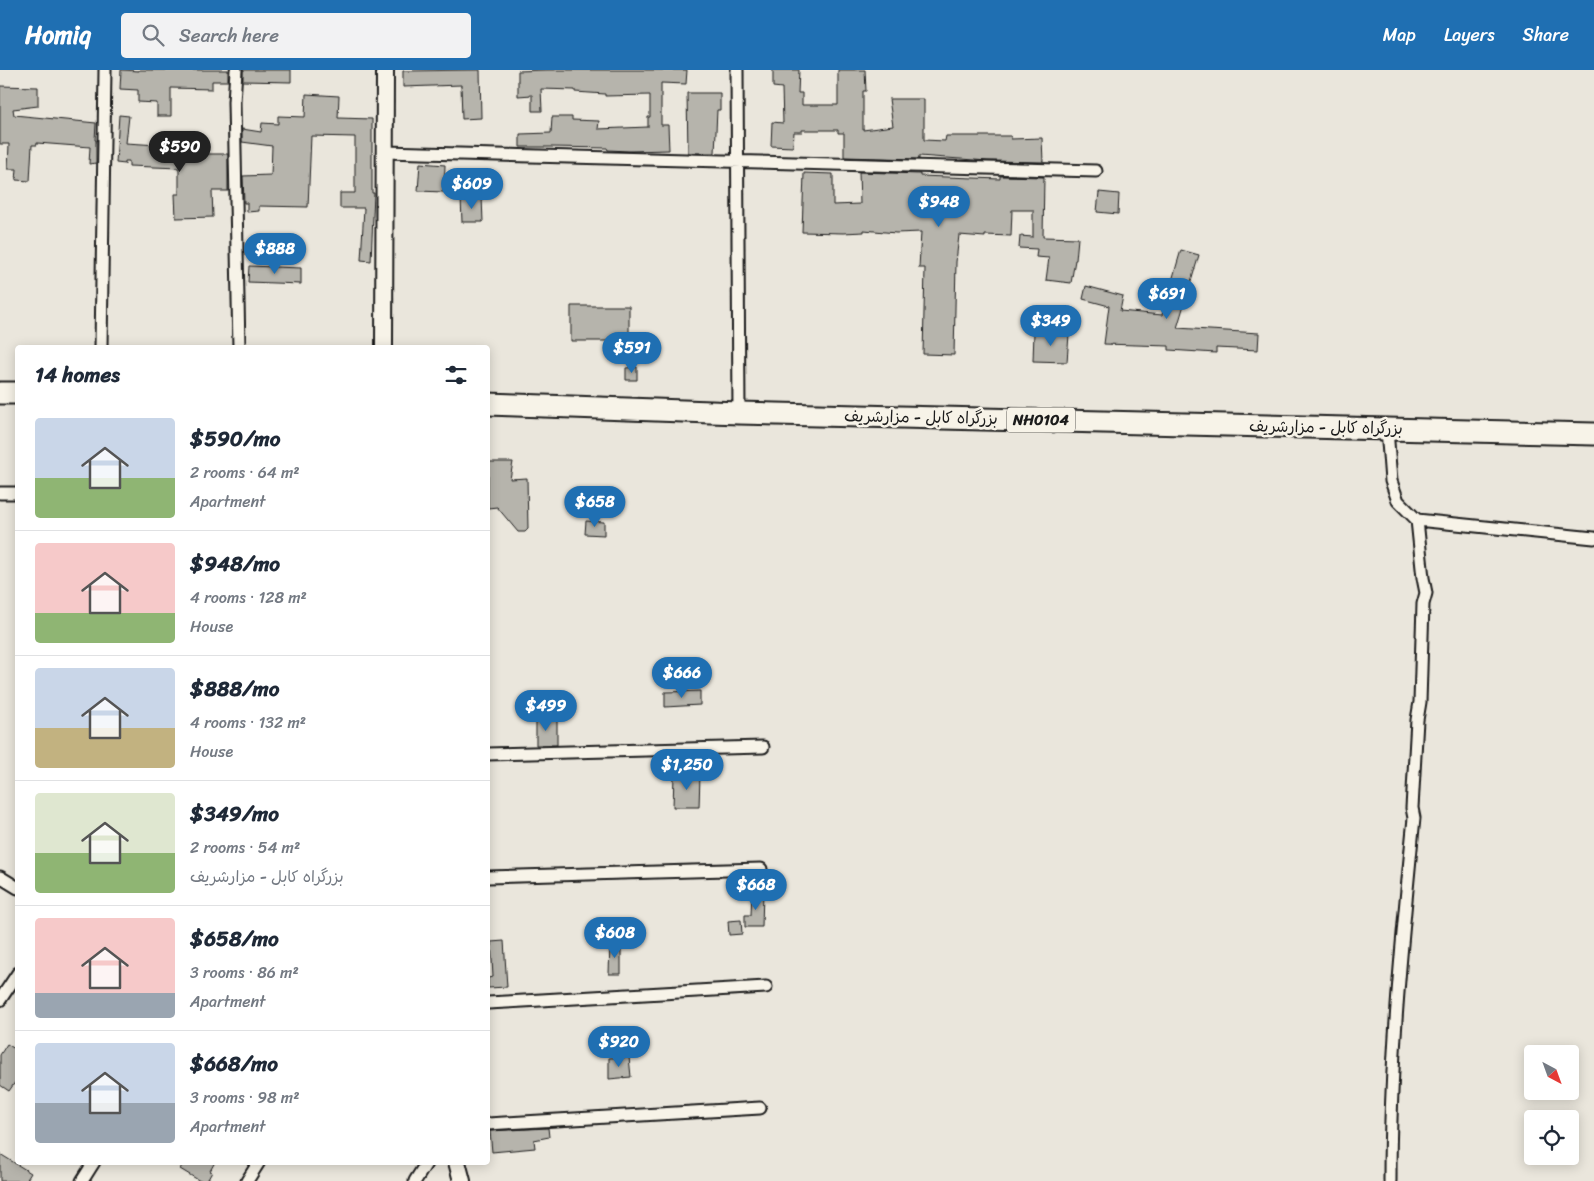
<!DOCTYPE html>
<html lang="en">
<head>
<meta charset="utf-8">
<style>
  :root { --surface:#fff; --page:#f2f2f3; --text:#1f2937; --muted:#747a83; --line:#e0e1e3; --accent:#1f6fb2 }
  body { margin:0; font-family:Sriracha,"Playpen Sans Arabic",sans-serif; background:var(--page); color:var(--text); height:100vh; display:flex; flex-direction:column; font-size:19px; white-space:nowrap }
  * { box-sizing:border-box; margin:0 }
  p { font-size:16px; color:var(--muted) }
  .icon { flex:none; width:28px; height:28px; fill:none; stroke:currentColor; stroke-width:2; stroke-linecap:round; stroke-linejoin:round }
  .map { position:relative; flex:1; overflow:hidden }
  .sheet { position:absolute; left:15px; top:275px; width:475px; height:820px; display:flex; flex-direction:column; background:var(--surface); border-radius:5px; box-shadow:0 2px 12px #0003 }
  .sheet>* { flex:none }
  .needle { width:32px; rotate:139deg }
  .tools { position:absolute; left:1524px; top:975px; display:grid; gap:10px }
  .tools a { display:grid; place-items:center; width:55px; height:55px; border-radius:5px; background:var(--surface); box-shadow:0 2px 12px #0003; font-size:25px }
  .price { position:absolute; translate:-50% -42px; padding:0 11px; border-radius:18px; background:var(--accent); color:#fff; font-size:16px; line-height:32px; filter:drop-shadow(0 1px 2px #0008) }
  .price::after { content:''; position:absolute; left:50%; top:30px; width:15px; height:11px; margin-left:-8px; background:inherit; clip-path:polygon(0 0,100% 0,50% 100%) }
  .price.selected { background:#222; color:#fff }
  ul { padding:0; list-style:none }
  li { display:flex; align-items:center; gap:15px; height:125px; padding:0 20px }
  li+li { border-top:1px solid var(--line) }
  li span { display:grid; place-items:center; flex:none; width:140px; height:100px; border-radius:5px; color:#555 }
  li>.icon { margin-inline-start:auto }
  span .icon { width:60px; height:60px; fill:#fffc; stroke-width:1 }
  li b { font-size:21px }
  h2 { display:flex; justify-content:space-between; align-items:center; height:60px; padding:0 20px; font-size:21px }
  header { display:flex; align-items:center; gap:30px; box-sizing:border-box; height:70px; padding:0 25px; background:var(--accent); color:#fff }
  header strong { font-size:24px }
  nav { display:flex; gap:28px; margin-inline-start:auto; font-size:18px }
  .search { width:350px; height:45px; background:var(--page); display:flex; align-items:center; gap:12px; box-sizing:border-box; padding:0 18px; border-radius:5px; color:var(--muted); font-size:19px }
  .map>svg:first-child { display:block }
  .building { fill:#b6b4ac; stroke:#1c1c1c }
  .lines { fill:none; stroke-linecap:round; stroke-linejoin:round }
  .street-casing { stroke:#1c1c1c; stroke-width:15 }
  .secondary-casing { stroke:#1c1c1c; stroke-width:20 }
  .highway-casing { stroke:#1c1c1c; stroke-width:25 }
  .street { stroke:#f7f3e8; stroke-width:11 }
  .secondary { stroke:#f7f3e8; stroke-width:16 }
  .highway { stroke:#f7f3e8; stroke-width:21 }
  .labels { text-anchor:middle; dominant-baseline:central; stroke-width:5; stroke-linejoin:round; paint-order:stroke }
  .shield { fill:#f7f3e8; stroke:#5e5c59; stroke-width:1 }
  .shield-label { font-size:15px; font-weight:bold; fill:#1c1c1c }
  .street-label { font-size:16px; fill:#1c1c1c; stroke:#f7f3e8 }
</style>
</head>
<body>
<header>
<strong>Homiq</strong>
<div class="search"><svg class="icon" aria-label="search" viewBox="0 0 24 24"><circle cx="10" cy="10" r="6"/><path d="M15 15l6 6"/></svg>Search here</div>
<nav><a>Map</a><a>Layers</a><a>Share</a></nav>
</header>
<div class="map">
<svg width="1594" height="1111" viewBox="0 0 1594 1111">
  <rect width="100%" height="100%" fill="#eae6dc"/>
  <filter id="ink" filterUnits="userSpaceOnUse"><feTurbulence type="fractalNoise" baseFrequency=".02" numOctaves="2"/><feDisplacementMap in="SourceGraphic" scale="10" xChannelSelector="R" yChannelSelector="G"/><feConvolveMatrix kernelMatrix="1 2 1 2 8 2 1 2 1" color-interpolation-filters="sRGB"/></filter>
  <g filter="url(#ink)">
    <path class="building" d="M121,0L139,1V0H228V11H212V19L171,18V46H157V33L138,32V20L120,19Z
      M243,0H291V12L243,11Z
      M480,0L481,48L462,49L461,15L403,17V1Z
      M548,0H687L686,14L661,13V55H668L669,80L629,81L608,80L607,78L551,77H520V64L551,63L552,47H572V50L599,51L598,59L648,57V47H650V25L605,26V24L575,22V20L541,19L542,41H532V25L518,26V1Z
      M773,0H799L798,23H802V35H838V0H865L866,21H863V60L893,56L889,29H924V70L945,71L946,66H1011V69L1042,68L1043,92L988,91L919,86V89L844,87V63H838V60H802V62H794L793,77L771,76L772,52L783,53L782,18L773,17Z
      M0,16L38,17V36L13,39L14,45L96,53L95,70H96V93L89,94L90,77L37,73V75H32L30,111L16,110L17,99H8L9,74H0Z
      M687,23H720V40H717L715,83H688Z
      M306,24L339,26L338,48L372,49V123H374L371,191L361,190L364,138H340V123H355V67L311,66L308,137L259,136V141L247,142V133H244L243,106L271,105L272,76L242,72V59L261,62L262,53L278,54V46L305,47Z
      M119,45L129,46L126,73L158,75L157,87L179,88V84H228V121H212L213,147L176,148L175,124H179V98L129,96V91H125V94L116,93Z
      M420,93L445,95L444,122L418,121Z
      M859,102L920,104V106L1000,109V106L1044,107L1043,167L1078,168L1076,190H1075L1071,213L1046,210L1049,188L1036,187L1037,179L1019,178L1020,166L1033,167V140H1012L1011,166L985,165V167L959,165L956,192L954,285L923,284L925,198H919L921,162L896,163L864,160V162L843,163L802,162L804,103L833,104V135L860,134Z
      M1099,122L1119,124L1118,144L1097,142Z
      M482,127L483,152H462L461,128Z
      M1181,180L1199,185L1177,258L1259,263L1258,280L1216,278V283L1169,280V276L1104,274L1109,236L1083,229L1086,216L1123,226L1120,241L1162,245Z
      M249,196L301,198V214L248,212Z
      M571,236H629V271H571Z
      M1034,262L1069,264L1067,292L1033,291Z
      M637,297V310H626V298Z
      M488,392H513L510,409L527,408L528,459L525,462H518L497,437L488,438Z
      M586,451L604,452V465L585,464Z
      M700,621V635L665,637V622Z
      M536,650H557V675H536Z
      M674,705H700L699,737H673Z
      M752,822H763L762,857H745V845H751Z
      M741,850L742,864L729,865L728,851Z
      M504,871L507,917L488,918V908L493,907L491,872Z
      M610,873H621V904H609Z
      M7,974L18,981V1008L9,1021L0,1015V985Z
      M629,987L631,1007L609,1009V988Z
      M548,1058L549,1067L534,1070L535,1078L492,1082L490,1061Z
      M0,1084L31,1103L26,1111H0Z
      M184,1092H215L210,1101L212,1102L207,1111H200L180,1099Z"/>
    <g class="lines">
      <g class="street-casing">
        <path id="street" d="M236,0L234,32L239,278
          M737,0L739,343
          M385,82L1096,101
          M101,278L105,0
          M1387,359L1391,411L1398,431L1417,450L1423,508L1426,523L1423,534L1420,632L1417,650L1412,738L1414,748C1402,868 1390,990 1390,1111
          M0,423H18
          M1417,450L1594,468
          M488,684L763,677
          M0,807L18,818
          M488,807L761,799
          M0,930L18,903
          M488,933L766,917
          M488,1054L760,1038
          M82,1111L94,1092
          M247,1111L259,1092
          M415,1111L427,1092"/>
      </g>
      <g class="secondary-casing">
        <path id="secondary" d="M384,278L385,0
          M457,1092L462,1111"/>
      </g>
      <g class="highway-casing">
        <path id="highway" d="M0,323H18
          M488,334L739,343L1594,364"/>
      </g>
      <use href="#street" class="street"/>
      <use href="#secondary" class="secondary"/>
      <use href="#highway" class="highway"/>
    </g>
  </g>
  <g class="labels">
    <rect class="shield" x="1007" y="337.5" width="68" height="25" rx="4"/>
    <g class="shield-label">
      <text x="1041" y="350">NH0104</text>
    </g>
    <g class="street-label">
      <text transform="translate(921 347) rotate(1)">بزرگراه کابل - مزارشریف</text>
      <text transform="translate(1326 357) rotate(1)">بزرگراه کابل - مزارشریف</text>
    </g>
  </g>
</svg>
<div class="tools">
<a><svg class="needle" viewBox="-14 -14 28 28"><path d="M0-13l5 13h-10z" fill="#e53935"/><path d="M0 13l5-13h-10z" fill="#747a83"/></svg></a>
<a><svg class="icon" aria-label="locate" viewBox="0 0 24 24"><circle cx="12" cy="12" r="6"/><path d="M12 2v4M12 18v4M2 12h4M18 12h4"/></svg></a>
</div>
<b class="price selected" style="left:180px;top:103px">$590</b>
<b class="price" style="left:472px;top:140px">$609</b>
<b class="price" style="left:939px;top:158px">$948</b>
<b class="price" style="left:275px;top:205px">$888</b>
<b class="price" style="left:1167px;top:250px">$691</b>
<b class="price" style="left:1051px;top:277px">$349</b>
<b class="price" style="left:632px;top:304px">$591</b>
<b class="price" style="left:595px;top:458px">$658</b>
<b class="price" style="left:682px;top:629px">$666</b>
<b class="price" style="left:546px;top:662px">$499</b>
<b class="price" style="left:687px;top:721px">$1,250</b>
<b class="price" style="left:756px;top:841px">$668</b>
<b class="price" style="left:615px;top:889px">$608</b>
<b class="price" style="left:619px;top:998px">$920</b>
<section class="sheet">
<h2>14 homes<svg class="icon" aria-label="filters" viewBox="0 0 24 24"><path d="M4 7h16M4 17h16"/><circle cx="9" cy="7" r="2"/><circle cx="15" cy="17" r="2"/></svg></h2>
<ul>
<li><span style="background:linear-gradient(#c9d6e8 60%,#8fb573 0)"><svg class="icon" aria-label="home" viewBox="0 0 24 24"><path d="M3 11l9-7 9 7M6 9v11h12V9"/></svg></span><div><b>$590/mo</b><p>2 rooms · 64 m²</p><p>Apartment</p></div></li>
<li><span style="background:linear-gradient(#f6c9c9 70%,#8fb573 0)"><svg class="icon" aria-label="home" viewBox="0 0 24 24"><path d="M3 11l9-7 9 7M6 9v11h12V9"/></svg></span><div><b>$948/mo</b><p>4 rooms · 128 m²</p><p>House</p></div></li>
<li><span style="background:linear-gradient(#c9d6e8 60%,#c2b280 0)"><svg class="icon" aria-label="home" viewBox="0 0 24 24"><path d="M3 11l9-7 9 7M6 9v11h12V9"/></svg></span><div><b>$888/mo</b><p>4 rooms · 132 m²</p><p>House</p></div></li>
<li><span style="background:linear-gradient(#dfe7d0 60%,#8fb573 0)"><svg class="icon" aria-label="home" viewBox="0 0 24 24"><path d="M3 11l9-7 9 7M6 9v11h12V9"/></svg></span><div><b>$349/mo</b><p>2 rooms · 54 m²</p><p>بزرگراه کابل - مزارشریف</p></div></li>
<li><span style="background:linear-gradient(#f6c9c9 75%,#9aa5b1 0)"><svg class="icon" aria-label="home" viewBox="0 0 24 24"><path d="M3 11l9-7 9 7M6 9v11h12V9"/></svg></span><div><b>$658/mo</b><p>3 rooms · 86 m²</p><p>Apartment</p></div></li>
<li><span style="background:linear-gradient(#c9d6e8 60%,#9aa5b1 0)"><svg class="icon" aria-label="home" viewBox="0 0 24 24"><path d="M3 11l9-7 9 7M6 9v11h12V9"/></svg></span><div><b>$668/mo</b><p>3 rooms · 98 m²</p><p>Apartment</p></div></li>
</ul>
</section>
</div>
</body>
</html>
